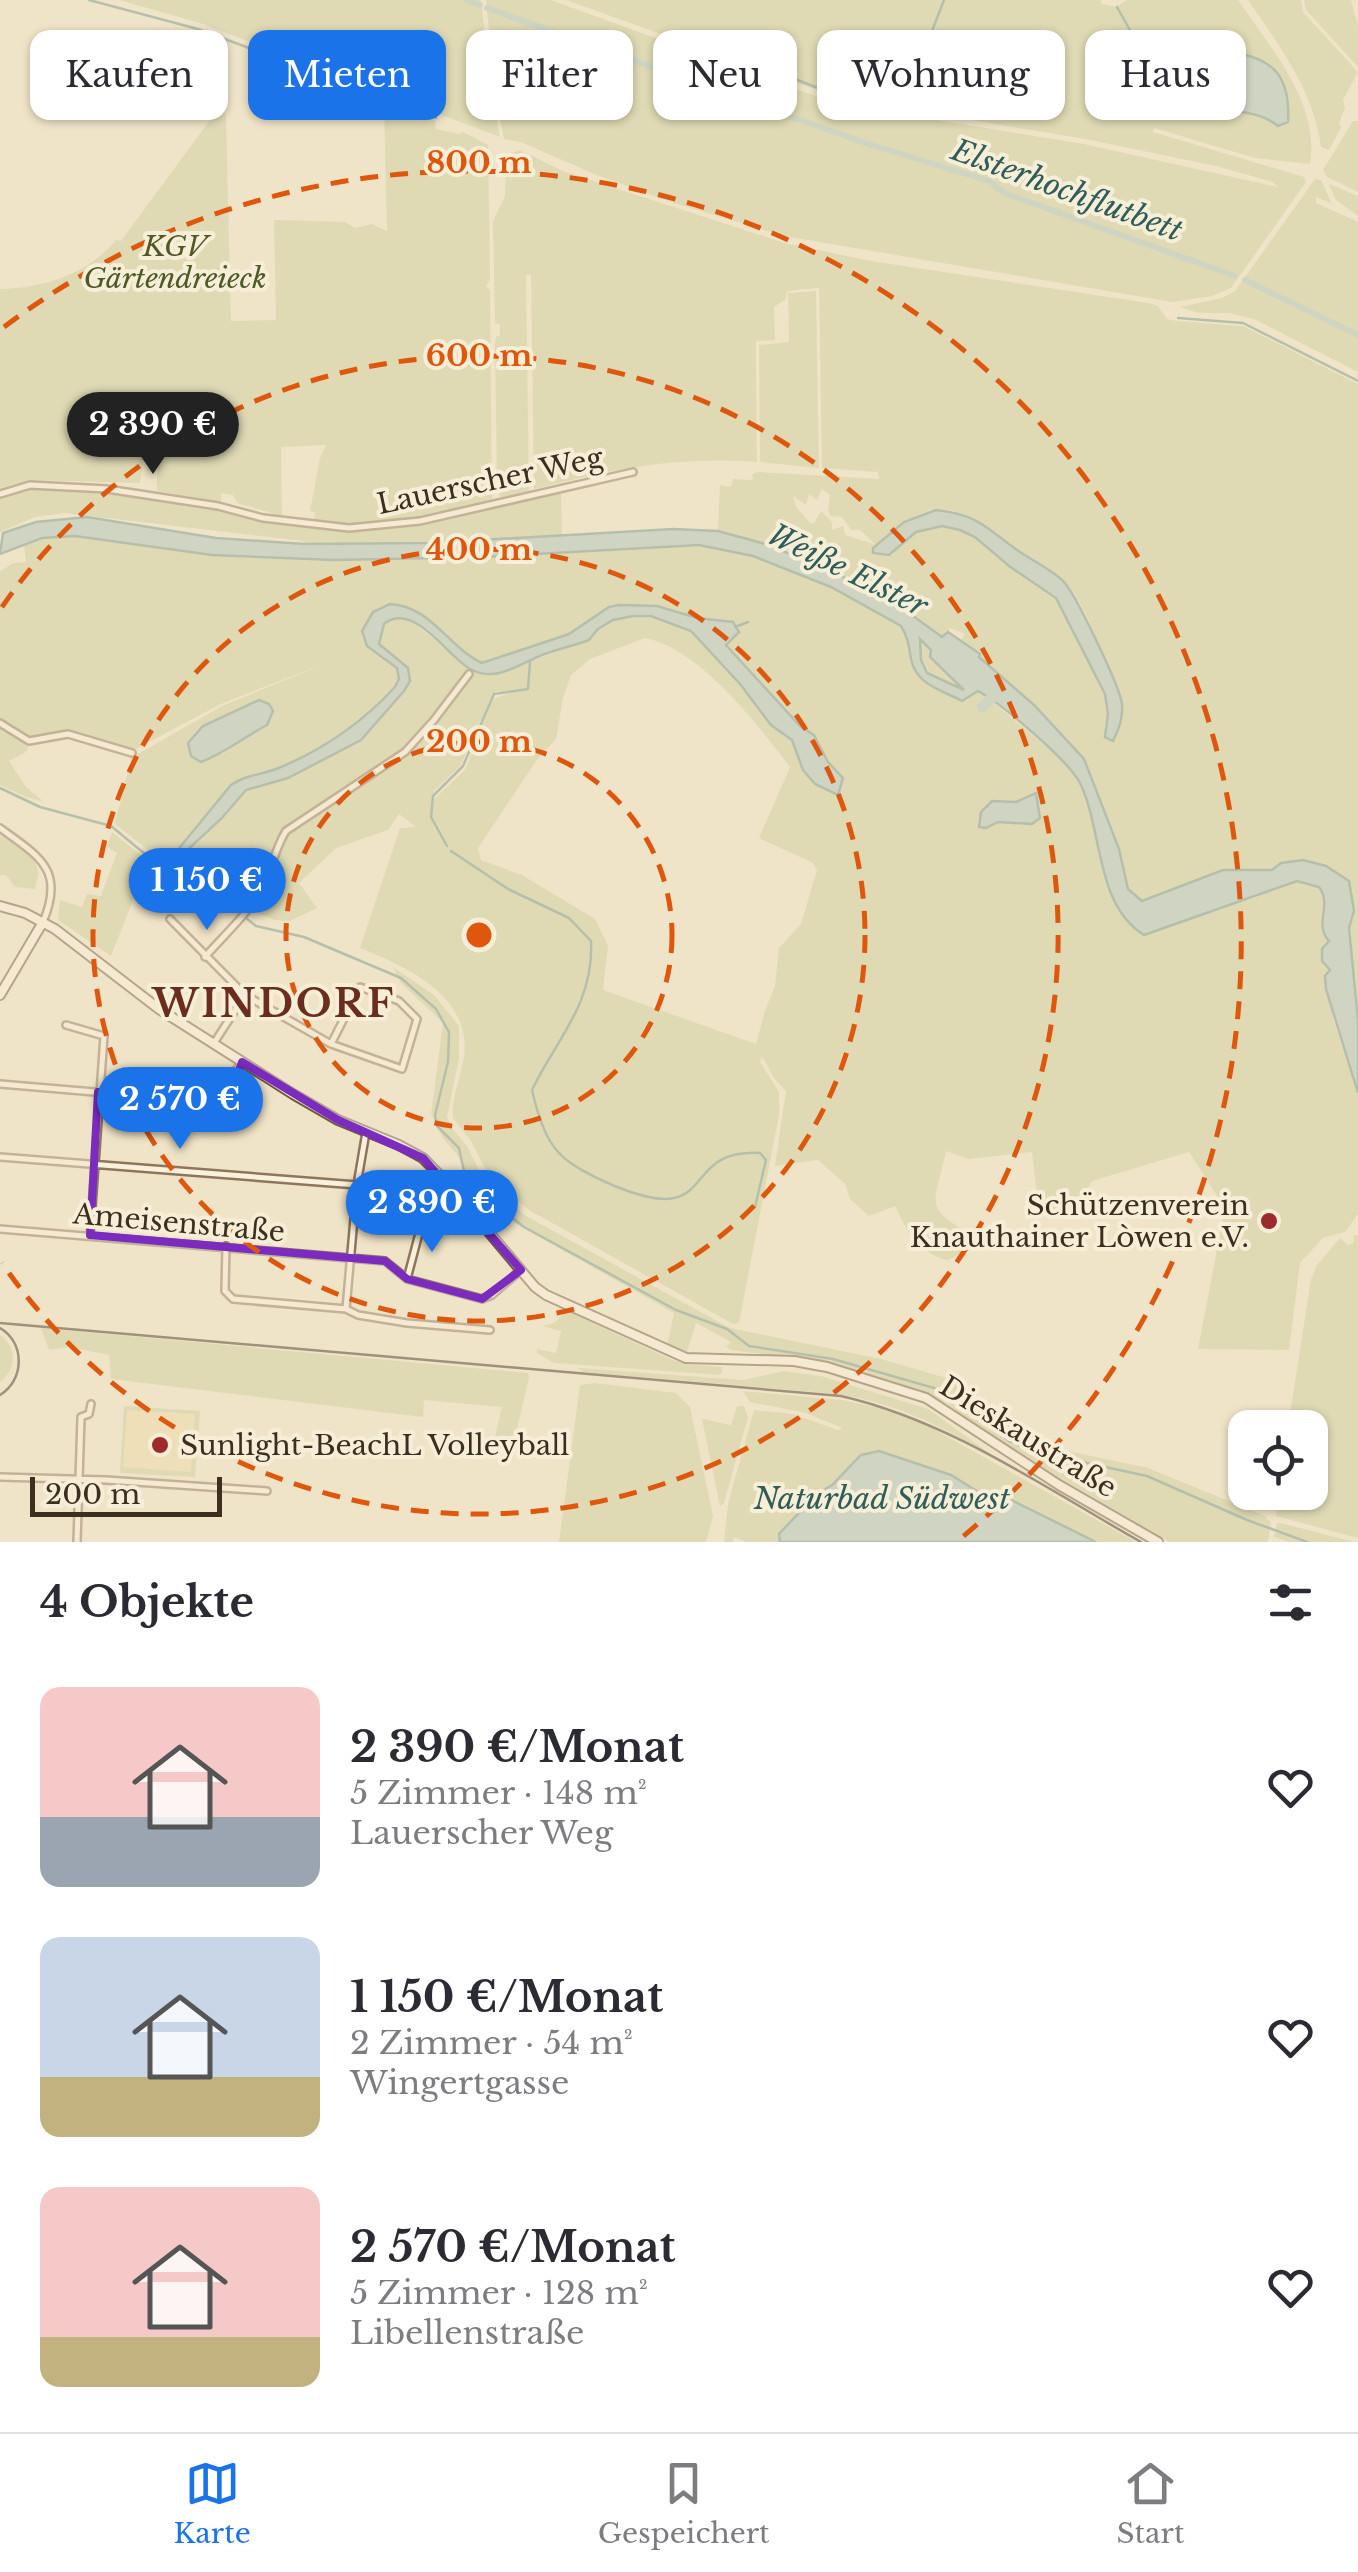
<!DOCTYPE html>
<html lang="de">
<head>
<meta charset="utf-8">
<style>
  :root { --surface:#fff; --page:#f2f2f3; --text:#2b2b33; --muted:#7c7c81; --line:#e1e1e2; --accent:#1a73e8 }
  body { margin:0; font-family:"Libre Baskerville",serif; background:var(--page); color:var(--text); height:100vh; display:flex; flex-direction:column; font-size:38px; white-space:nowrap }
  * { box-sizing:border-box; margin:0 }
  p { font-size:32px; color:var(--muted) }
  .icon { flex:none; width:55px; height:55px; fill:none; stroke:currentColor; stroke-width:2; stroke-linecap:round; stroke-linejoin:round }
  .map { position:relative; height:1542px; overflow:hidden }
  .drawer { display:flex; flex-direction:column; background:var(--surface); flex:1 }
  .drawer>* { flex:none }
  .guide { position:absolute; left:30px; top:30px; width:1300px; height:90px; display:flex; gap:20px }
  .tools { position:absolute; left:1228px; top:1410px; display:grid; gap:20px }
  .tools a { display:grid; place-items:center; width:100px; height:100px; border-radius:20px; background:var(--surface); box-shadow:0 2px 8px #0004; font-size:50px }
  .scale { position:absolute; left:30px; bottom:25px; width:192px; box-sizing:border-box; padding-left:10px; border:5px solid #3d2e20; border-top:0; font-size:28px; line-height:35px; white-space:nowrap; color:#3d2e20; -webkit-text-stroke:8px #f7eed8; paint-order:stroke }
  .price { position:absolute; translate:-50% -85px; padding:0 22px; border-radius:35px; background:var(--accent); color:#fff; font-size:32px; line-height:65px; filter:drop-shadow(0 2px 5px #0008) }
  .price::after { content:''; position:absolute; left:50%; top:60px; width:30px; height:22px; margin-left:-15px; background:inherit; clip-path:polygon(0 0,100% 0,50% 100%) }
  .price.active { background:#222; color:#fff }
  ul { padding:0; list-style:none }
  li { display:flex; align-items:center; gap:30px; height:250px; padding:0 40px }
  li span { display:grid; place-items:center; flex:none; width:280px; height:200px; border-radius:20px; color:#555 }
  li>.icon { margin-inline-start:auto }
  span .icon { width:120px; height:120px; fill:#fffc; stroke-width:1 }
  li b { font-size:42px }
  h2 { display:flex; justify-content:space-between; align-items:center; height:120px; padding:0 40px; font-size:42px }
  .pill { padding:0 35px; border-radius:20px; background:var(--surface); box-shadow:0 2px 8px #0004; font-size:35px; line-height:90px }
  .pill.active { background:var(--accent); color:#fff }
  .tabs { display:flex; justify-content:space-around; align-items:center; height:140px; border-top:2px solid var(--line); background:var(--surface); font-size:28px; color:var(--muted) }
  .tabs a { display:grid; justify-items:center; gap:5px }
  .tabs .active { color:var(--accent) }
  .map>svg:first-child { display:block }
  .green { fill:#c9cf9b; fill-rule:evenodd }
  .sand { fill:#ecd9a5 }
  .water { fill:#a9c4bc; stroke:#6f938a; stroke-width:2.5; fill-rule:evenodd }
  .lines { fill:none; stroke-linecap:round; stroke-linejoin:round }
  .stream { stroke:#6f938a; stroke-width:2.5 }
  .canal { stroke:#a9c4bc; stroke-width:6 }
  .river { stroke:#a9c4bc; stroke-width:11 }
  .street-casing { stroke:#8d765c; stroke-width:10 }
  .secondary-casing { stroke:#6f573f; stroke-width:12 }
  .street { stroke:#faf1dc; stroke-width:5 }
  .secondary { stroke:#faf1dc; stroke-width:8 }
  .tram { stroke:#3d2e20; stroke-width:2.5 }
  .marked { fill:none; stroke:#7b2cbf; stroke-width:8; stroke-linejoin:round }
  .ring { fill:none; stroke:#df570d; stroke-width:5; stroke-dasharray:18 12 }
  .poi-dot { fill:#9e2a2b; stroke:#f7eed8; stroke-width:4 }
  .labels { text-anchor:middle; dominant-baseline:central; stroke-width:8; stroke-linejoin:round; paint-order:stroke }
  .park-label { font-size:28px; font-style:italic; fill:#4d5a26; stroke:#f7eed8 }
  .street-label { font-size:28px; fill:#3d2e20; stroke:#f7eed8 }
  .poi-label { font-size:28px; fill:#3d2e20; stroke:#f7eed8; text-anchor:end }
  .water-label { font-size:30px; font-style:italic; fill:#2f5d5a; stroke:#f7eed8 }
  .district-label { font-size:38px; font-weight:bold; letter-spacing:2.5px; fill:#6b2e1e; stroke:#f7eed8 }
  .centre { fill:#df570d; stroke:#f7eed8; stroke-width:5 }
  .ring-label { font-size:30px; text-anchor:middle; font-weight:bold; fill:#df570d; stroke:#f7eed8; stroke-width:8; stroke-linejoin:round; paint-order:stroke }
</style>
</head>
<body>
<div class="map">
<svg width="1358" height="1542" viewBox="0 0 1358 1542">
  <rect width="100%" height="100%" fill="#f0e4c8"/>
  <path class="green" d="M119,0H481L491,92L500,137L200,23Z
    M486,0H551L821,98L856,107L1084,144L1278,187L1273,182L1216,166L1085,139L839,98L566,0H1100L1102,4L1116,7L1127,0H1238C1270,47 1320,103 1310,164L1255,158L1154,128L1153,132L1304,177L1306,182L1231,288L1212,296L1172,302L784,236L671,202L594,174L521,142L504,139L495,92ZM1221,50L1268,62L1285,89L1288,121L1278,126C1252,105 1217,110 1184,109L1156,74Z
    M1248,0H1301L1303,12L1358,72L1343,100L1345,108L1339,123L1341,128L1329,150L1321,147C1314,90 1279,46 1248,0Z
    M1304,0H1351L1358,26V67L1306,10Z
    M384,105L435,120L436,129L459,134L463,132L488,145L490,280L486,286L490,290L492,500C440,513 367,535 314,520L315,512L310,511L320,458L326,445L281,447L282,516L237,503L233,495L221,493V502L157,491V457H144L140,483L29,480L0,488V289C44,288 88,274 116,240L121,241L218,109L222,108L226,116L231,321L276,320L274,220L345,222L355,228L372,224L387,231Z
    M1353,121H1358V192L1327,177L1323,170Z
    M520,150L563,171L785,243L871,261L1149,303L1158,306L1167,319L1177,321L1243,326L1358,384V1020L1349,928L1354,911L1348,880L1326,866L1281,863L1272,870H1223L1142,901L1128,889L1119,849L1084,759L1034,705L961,640L965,634L950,628L943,638C876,588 799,549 718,531L720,485L731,487L733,479L753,480L752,474L758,472L879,479L878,472L822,468L819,288L787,291L786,299L774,307L775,340L756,341L757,462C674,456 614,469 534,489L531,275H526L529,489L528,493L501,499L497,487L495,344L496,337L500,335V324L495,323L493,221L505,196L506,154ZM822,489L830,495L828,511L831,516L842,517L851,530H860L876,545L846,535L843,526L832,530V522L821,511L814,523H810L796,507L793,496L806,505L809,494L817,500ZM930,510C973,507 987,530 1019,551C1033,561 1053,569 1064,581C1090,609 1105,665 1121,700L1104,729L1108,714L1105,694L1057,599L1009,566L975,537L960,530L942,526L916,532L889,555L893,530Z
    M1315,179L1321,180L1332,204L1316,197V203L1358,222V372L1254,319L1229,313H1199L1180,307L1222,298L1235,291Z
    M1329,184L1358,196V216L1336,200Z
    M816,291L819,468L760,462L759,345L789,342L788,293Z
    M38,489C94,493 150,497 206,507C254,516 300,531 350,530C421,529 492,508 561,492L562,536L378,545L304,544L303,541L64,513L35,517L0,532V497L12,491Z
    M75,536L212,555L334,560L483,557L666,545L715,546L753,556L831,587L893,620L905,631L913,668L920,678L930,686L967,700L978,690L1059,757L1078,779L1091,811L1110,890L1119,913L1249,900L1297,881L1319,887L1326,897L1333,1019L1358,1093V1214L1345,1232L1323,1238L1300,1263L1289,1350L1198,1349L1225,1208L1189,1152L1092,1181L1082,1198L1044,1216L1038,1203L1032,1152L968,1159L946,1151C935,1206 921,1206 973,1235L963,1253L947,1260C917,1252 908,1233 895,1206L869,1216L850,1199L845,1184L818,1160L775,1166L786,1091L774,1078L762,1056L760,1062L779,1092V1115L739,1323L733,1324L529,1210L489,1176L471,1141L453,1118C451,1098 461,1077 464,1057C472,996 407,967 360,948L400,828L416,827L399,814L388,830L336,848L299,883L317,908L290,921L274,920L249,908L226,882L184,853L221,819L246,790L288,778L372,729L404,691V664L379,644V632L390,619H409L471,669L488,673L495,674L589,640L597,629L613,620L633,616H651L691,631L740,684L771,725L792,740L803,770L819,786L843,778L828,762L818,739L800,726L726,644L733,622L697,618L657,606L619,605L569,634L482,663C455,650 414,588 384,609C373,616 366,619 362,631L375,653L397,667L400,673L395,687L344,735L283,766L231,785L176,852L147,849L115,824L131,758L222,706L331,661L221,704L132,751L64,730L31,737L0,718V571L14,563L26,562L24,545L42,538ZM645,638C700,649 757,724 790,767L759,838L813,863L817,870L801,924L779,948L775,986L765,1011L756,1044L603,990L608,946L595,919L522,875L481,860L478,848L536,761L556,739L563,698L571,675L590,659ZM496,691L510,693L493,699L465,770L434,799V791L460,766ZM259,700L267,725L240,738L223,754L203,726Z
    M920,639L930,647L940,668L964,690C932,679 923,675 917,640Z
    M0,727L29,745L26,752L9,761L26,787L44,802L26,797L0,785Z
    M112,832L141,855L174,861L167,876L146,867L111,956L58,920L60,900L82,907L87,894L101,896L117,853L107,847Z
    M0,836C13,841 37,855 38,871C39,877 36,883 35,889L15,887L6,875H0Z
    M393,967L434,995L459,1026V1058L447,1117L452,1128L467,1146L485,1182L526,1216L730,1328L881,1359L953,1380L1049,1447L1148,1468L1265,1516L1271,1523L1268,1542H1169L998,1441L945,1402L829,1363L731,1350L726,1347L731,1342L696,1323L687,1352L667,1346L674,1313L516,1224L472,1187L458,1156L442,1137L431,1114L443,1023L400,982Z
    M1358,1235V1538L1276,1516L1279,1493L1310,1492V1428L1288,1427L1311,1279L1317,1265L1340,1238L1348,1245L1354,1242L1353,1236Z
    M567,1311L668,1358L684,1364L722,1367V1373L720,1375L554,1363L537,1353V1349L556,1353L561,1331L542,1326L554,1323Z
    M41,1328L528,1373L529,1378L513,1446L495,1437L502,1407L424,1400L423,1417L111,1379L109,1355L69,1347L49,1350Z
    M0,1335C17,1347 17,1369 0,1382Z
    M578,1368L743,1380L784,1371L821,1376L928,1409L992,1455C937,1425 901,1405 839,1394L583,1372Z
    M595,1383L676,1393L690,1407L713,1516L706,1542H559L580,1385Z
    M743,1391L842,1400L886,1409L930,1427L1136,1542H1096L1005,1497L983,1495L951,1475L861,1456C834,1483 805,1506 779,1534L780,1542H746L734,1537L732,1542H724L728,1504L754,1410L793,1414L838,1430L842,1428L806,1413L750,1402Z
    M124,1406L200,1411L195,1477L120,1473Z
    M737,1406H744L748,1417L724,1503L720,1506L702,1419L731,1425Z
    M1277,1523H1281L1354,1542H1289L1274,1537Z"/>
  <path class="sand" d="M127,1410L195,1414L191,1472L123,1467Z"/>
  <path class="water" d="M1221,50C1268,57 1291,69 1288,122L1278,126C1254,106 1216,112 1184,109L1164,88L1156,74L1155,63L1162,59Z
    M936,510C979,515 985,527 1017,550C1031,560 1049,568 1062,580C1075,591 1120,688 1122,704C1123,719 1119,728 1113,741L1105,737L1108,714L1105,694L1056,598L1009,566L975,537L960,530L942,526L916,532L889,555L873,553V548L904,522Z
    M87,517L216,538L304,544L429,543L673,529L718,531L769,545L855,582L902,608L942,637L948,632L980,654L979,657L1034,705L1084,759L1119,849L1128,889L1142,901L1223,870H1272L1281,863L1303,860L1326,866L1349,881L1354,911L1349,928L1358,1020V1093L1326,989L1325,976L1330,970L1322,961V949L1329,941C1313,923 1333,906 1319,887L1297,881L1144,935C1095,905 1103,830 1080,783C1068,760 1002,704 978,691L962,701C942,690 916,685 911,659C909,647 908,637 901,626L831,587L753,556L699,545L483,557L334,560L212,555L75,536L42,538L0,554L3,533L36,522ZM920,639L931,650L930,657L964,690L927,673L921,660Z
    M390,604C431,606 448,647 482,663L569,634L609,607L619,605L657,606L697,618L733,622L739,632L726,645L800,726L814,735L828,762L843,778L838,795L815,784L803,770L792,740L771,725L740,684L691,631L651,616H633L613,620L598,629L589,640C574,646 560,648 545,654C521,662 498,683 472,670C448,658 414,600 384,624L379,644L408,668L410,681L404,691L361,740L288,778L246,790L221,819L184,853L176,852L231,785C246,774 264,775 281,767C326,748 362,723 395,687L399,679L397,668L367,646L362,631L373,612Z
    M259,700L269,704L273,711L267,725C244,737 225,753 201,762L191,756L188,743L203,726Z
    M1036,793L1040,818L1032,824L998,822L986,828L979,827L981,812L992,801L1016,802Z
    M879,1451L951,1475L983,1495L1005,1497L1096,1542H780L779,1534L817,1494L832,1485L861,1455Z"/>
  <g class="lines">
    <path class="stream" d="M89,0L198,29L436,118
      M1117,7L1145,57L1155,63
      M785,75L818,88L839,89L877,101L913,105L929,101V93
      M931,86L932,80L929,74L914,71L908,64L909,58L930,51L932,31L944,0
      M1178,318L1243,323L1358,381
      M735,627L748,622
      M0,788L40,807L111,826L145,854L189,860L218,884L241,914L256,926L304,937L401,978L436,1009L449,1032L448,1062L435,1115L437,1126L459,1148L464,1171L477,1190L524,1227L676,1310L727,1329L749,1346L833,1359L941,1390L958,1398L1009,1441L1031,1451L1147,1476L1247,1520L1307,1542
      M447,846L431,817L433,796L463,766L494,694L528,689L530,662
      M451,851L508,889L569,918L591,941C594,1004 557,1038 532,1090C537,1111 544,1138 560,1154C579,1174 647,1204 674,1198C707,1191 699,1150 760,1153L766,1160L755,1207"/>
    <path class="canal" d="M467,0L480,5
      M487,8L862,142L989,181L1004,193L1235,276
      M1245,280L1358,335"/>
    <path class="river" d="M982,707L999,691"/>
    <g class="street-casing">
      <path id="street" d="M0,494L30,485L107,489L218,506L263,518L349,528L420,521L633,472
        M0,723L29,741L68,734L132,753
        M0,828C40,857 65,870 43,922
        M170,919L245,995L331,1044L360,987L399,1001L417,1019L402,1069L331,1044
        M205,957C224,935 247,915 262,889C272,870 274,850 286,831L405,752L434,720L469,674
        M66,1025L104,1036L90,1235
        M214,1043L245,995
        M0,1084L153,1097L168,1104L225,1109L228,1080L242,1062
        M0,1157L357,1185
        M0,1229L385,1261L407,1279L482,1299L492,1295L521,1270
        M226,1246L225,1291L233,1299L346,1309L358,1315L407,1323L490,1330
        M407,1279L422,1222
        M346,1309L357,1185L366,1132
        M0,1477L106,1480L267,1491
        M77,1542L81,1417L89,1414L91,1404"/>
    </g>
    <g class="secondary-casing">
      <path id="secondary" d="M0,906L25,913L55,929L159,1009L293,1094L338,1120L399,1145L423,1158L450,1186L535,1287L546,1295L686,1358L794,1361L827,1367L926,1398L1059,1485L1158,1542
        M0,995L43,922"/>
    </g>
    <use href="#street" class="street"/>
    <use href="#secondary" class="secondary"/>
    <path class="tram" d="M0,1323L841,1396C950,1421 1045,1488 1141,1542
      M0,1328C25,1342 25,1380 0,1395"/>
  </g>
  <path d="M0 0H1358V1542H0ZM242,1062L338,1120L423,1158L521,1270L482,1299L407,1279L385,1261L90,1235L98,1092L225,1109Z" fill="#f0e4c8" fill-opacity=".55" fill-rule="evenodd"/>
  <path class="marked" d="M242,1062L338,1120L423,1158L521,1270L482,1299L407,1279L385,1261L90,1235L98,1092L225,1109Z"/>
  <g class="ring">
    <circle cx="479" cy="935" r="193"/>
    <circle cx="479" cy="935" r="386"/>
    <path d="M2 607A579 579 0 1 1 2 1263"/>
    <path d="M4 327A772 772 0 0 1 960 1539"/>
  </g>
  <g class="poi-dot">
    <circle cx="1269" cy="1221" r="10"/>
    <circle cx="160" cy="1445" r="10"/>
  </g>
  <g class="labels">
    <g class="park-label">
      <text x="175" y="246">KGV<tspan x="175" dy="32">Gärtendreieck</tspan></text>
    </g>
    <g class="street-label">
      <text transform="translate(490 481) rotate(-12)">Lauerscher Weg</text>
      <text transform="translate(179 1223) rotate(5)">Ameisenstraße</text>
      <text transform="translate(1028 1437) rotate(32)">Dieskaustraße</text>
    </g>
    <g class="poi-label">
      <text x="1249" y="1205">Schützenverein<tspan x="1249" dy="32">Knauthainer Lòwen e.V.</tspan></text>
      <text x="180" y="1445" text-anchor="start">Sunlight-BeachL Volleyball</text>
    </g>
    <g class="water-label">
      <text transform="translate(1067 190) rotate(20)">Elsterhochflutbett</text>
      <text transform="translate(848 570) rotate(26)">Weiße Elster</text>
      <text x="882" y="1498">Naturbad Südwest</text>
    </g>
    <g class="district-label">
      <text x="274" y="1003">WINDORF</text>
    </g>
  </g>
  <circle cx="479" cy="935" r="15" class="centre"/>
  <g class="ring-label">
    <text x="479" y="173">800 m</text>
    <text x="479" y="366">600 m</text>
    <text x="479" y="560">400 m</text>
    <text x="479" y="752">200 m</text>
  </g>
</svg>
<div class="tools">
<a><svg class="icon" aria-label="locate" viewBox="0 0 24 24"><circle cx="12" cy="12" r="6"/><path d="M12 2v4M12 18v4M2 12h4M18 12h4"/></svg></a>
</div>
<div class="scale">200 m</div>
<b class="price active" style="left:153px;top:477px">2 390 €</b>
<b class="price" style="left:207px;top:933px">1 150 €</b>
<b class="price" style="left:180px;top:1152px">2 570 €</b>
<b class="price" style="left:432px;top:1255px">2 890 €</b>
<div class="guide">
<a class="pill">Kaufen</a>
<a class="pill active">Mieten</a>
<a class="pill">Filter</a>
<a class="pill">Neu</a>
<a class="pill">Wohnung</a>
<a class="pill">Haus</a>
</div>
</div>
<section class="drawer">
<h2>4 Objekte<svg class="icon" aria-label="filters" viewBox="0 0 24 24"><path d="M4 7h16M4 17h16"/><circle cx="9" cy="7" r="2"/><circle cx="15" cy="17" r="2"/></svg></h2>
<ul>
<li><span style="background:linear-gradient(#f6c9c9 65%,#9aa5b1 0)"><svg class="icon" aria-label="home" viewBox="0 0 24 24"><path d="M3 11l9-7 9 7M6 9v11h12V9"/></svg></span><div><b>2 390 €/Monat</b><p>5 Zimmer · 148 m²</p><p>Lauerscher Weg</p></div><svg class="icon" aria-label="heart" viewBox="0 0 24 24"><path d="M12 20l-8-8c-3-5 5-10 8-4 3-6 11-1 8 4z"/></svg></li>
<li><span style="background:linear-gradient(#c9d6e8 70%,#c2b280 0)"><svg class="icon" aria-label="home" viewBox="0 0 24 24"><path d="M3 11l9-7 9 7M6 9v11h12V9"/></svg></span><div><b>1 150 €/Monat</b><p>2 Zimmer · 54 m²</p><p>Wingertgasse</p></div><svg class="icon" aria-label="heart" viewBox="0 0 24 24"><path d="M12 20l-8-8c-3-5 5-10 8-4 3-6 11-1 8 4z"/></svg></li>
<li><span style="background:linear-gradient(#f6c9c9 75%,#c2b280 0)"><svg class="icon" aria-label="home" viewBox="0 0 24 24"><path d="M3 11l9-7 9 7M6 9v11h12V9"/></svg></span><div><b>2 570 €/Monat</b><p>5 Zimmer · 128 m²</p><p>Libellenstraße</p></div><svg class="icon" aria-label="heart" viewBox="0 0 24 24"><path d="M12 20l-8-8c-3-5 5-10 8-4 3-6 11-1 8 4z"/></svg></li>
</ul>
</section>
<nav class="tabs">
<a class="active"><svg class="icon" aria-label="map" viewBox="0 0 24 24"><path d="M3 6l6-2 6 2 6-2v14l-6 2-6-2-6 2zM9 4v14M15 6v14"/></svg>Karte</a>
<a><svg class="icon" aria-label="saved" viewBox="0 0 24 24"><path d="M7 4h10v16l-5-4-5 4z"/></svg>Gespeichert</a>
<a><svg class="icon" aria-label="home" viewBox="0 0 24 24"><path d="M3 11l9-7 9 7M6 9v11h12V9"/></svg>Start</a>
</nav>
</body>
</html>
